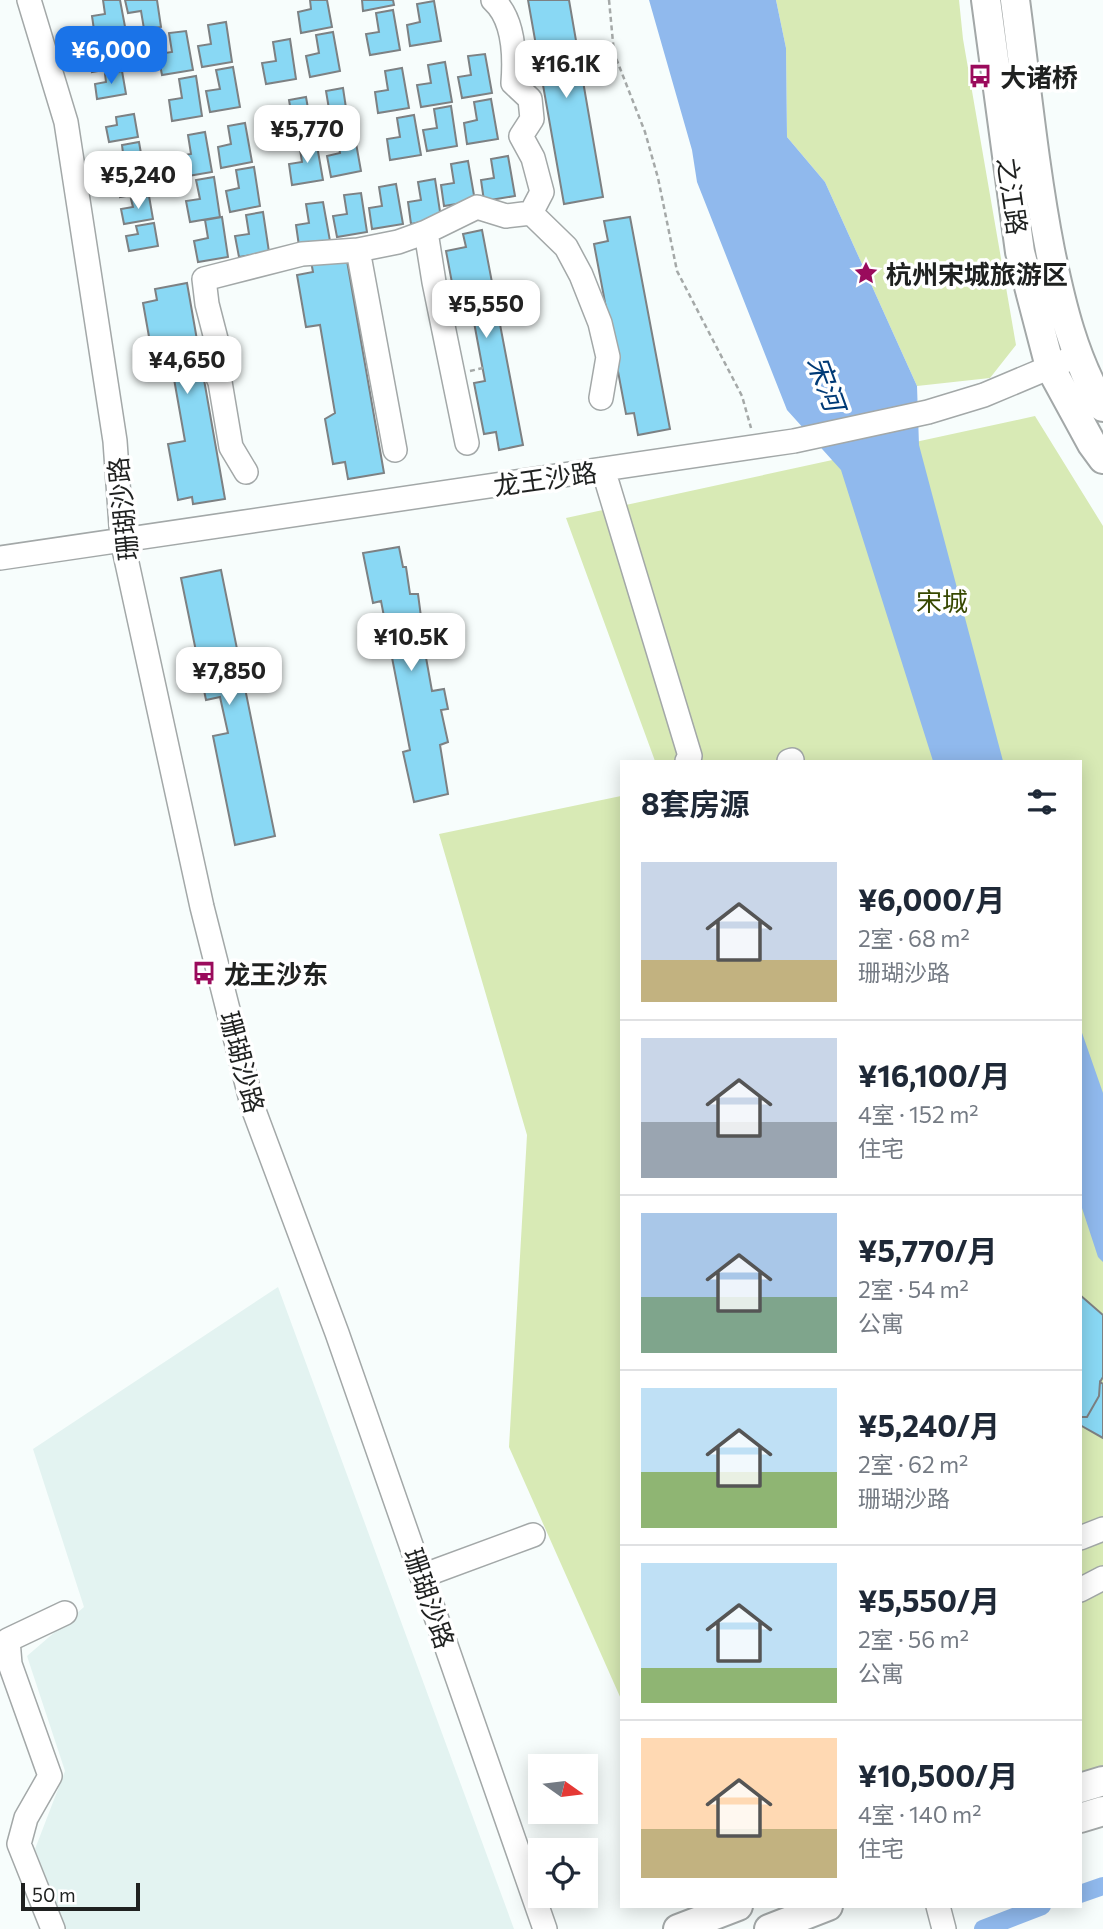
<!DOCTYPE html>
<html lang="zh">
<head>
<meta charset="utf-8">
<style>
  :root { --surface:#fff; --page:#f2f2f3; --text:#1f2937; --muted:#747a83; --line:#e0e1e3; --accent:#1a73e8 }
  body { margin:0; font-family:Commissioner,"Noto Sans SC",sans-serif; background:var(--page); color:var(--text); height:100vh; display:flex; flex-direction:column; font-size:26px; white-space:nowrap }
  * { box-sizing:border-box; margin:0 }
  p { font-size:23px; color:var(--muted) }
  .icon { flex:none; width:38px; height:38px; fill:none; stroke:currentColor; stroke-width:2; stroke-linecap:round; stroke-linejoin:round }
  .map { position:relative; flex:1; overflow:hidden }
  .panel { position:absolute; left:620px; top:760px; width:462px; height:1148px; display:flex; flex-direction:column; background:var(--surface); border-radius:0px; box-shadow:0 4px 18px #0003 }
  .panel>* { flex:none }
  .needle { width:46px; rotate:104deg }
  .fabs { position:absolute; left:528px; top:1754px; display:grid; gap:14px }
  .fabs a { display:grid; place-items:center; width:70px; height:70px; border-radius:0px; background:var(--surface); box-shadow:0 4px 18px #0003; font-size:35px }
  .scale { position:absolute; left:21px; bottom:18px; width:119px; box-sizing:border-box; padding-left:7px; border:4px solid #1f2120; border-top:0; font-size:19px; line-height:24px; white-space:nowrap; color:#1f2120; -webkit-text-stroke:5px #fff; paint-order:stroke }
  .price { position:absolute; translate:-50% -60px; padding:0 16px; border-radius:14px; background:#fff; color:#222; font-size:23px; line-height:46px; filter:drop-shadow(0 2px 4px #0008) }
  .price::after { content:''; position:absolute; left:50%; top:42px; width:21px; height:16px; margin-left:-10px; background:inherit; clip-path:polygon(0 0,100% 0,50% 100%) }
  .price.active { background:var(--accent); color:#fff }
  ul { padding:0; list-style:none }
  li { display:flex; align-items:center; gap:21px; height:175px; padding:0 21px }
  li+li { border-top:2px solid var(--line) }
  li span { display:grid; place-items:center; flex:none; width:196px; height:140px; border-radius:0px; color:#555 }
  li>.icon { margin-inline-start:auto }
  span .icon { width:84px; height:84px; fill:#fffc; stroke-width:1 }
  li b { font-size:30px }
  h2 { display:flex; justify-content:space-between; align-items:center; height:84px; padding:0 21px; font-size:30px }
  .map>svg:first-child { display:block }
  .built { fill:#e3f3f1 }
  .green { fill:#d8eab5 }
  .water { fill:#90b9ed }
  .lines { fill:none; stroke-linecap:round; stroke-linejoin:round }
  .canal { stroke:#90b9ed; stroke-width:18 }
  .building { fill:#89d8f4; stroke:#7d8183; stroke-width:2 }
  .minor-casing { stroke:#a3a8a8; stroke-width:26 }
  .major-casing { stroke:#a3a8a8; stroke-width:32 }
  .path { stroke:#a5a9a8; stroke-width:2.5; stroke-dasharray:5 3.5; stroke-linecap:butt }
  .minor { stroke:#fff; stroke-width:23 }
  .major { stroke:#fff; stroke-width:28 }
  .labels { text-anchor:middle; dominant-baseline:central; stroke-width:7; stroke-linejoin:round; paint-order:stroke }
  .poi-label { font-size:26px; font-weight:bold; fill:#1f2120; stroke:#fff; text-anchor:start }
  .street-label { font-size:26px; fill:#1f2120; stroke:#fff }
  .park-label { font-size:26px; fill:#374800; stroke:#fff }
  .water-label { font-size:28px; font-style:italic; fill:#003a76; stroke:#fff }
</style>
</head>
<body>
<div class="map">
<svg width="1103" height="1929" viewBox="0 0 1103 1929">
  <rect width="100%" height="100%" fill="#f7fdfc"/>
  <path class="built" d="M278,1287L514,1929H66L35,1849L65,1771L27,1656L84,1607L33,1449Z"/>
  <path class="green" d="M776,0H959L963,39L1016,345L990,378L917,386L825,182L787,137L786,48Z
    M1035,416L1103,526V1767L1080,1775V761H655L566,518Z
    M621,796V1699L509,1447L527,1135L439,834Z"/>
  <path class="water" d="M649,0H776L786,48L787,137L825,182L917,386L919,445L1003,761H933L841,470L787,410L697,182L692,150Z
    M1080,1027L1103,1093V1262L1098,1257L1080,1202Z"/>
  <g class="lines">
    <path class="canal" d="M1080,1894L1103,1886
      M983,1929L1042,1906"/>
  </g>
  <path class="building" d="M103,0H120L126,32L95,37L92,16L105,14Z
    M125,0H157L161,27L144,29L141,11L128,13Z
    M310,0H327L332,27L301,33L298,12L311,9Z
    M362,0H393L394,5L363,11Z
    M528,0H569L603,197L564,204Z
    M434,1L441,41L410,46L407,25L420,22L417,4Z
    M393,10L400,50L370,55L366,34L379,32L376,13Z
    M226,22L232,62L202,67L198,46L211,44L208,25Z
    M186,31L193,70L162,75L158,54L172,52L169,33Z
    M333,32L340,71L310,77L306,56L319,53L316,35Z
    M290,39L296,79L266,84L262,63L276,61L273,42Z
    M118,44L121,67L92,72L90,57L101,55L100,47Z
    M485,54L492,93L462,98L458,77L471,75L468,56Z
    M445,62L452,102L421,107L417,85L431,83L428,65Z
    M233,67L240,107L210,112L206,91L220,89L216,70Z
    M402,68L409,108L378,113L375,92L388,90L385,71Z
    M122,71L126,94L97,99L95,84L106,82L105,74Z
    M196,76L202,116L172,121L169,100L182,98L179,79Z
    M343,88L349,128L319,133L316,112L329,109L326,91Z
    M306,97L313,137L282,142L279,121L292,118L289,100Z
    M491,99L498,139L467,144L464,123L477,120L474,102Z
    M451,106L457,146L427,151L423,130L437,128L434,109Z
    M134,114L138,137L109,142L106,127L117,125L116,117Z
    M414,115L421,155L390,160L387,139L400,137L397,118Z
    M245,123L252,162L221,168L218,147L231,144L228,126Z
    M205,132L212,172L182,177L178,156L191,154L188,135Z
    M354,132L361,171L331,177L327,156L340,153L337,135Z
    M316,140L323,180L292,185L289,164L302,162L299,143Z
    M139,142L143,165L114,170L111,155L123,153L122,145Z
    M508,156L515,196L484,201L481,180L494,178L491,159Z
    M468,161L475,201L444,206L441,185L454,183L451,164Z
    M254,167L260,206L230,212L226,191L239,188L236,170Z
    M145,169L149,192L120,197L117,182L128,180L127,172Z
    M214,177L220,217L190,222L186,201L200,199L196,180Z
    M435,179L441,218L411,224L408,202L421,200L418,182Z
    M396,184L403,224L372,229L369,208L382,206L379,187Z
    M361,193L367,232L337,237L333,216L347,214L344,195Z
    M149,196L153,219L124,224L121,209L133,207L131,199Z
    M323,202L330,241L299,246L296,225L309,223L306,204Z
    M263,212L269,252L239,257L235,236L249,234L246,215Z
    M222,217L228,257L198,262L194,241L208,238L205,220Z
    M630,217L670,429L638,435L634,413L626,414L594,244L608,241L604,221Z
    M154,223L158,246L129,251L126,236L138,234L136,226Z
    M482,230L523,445L499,450L496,432L484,434L474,383L485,381L470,301L456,304L446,251L466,247L463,234Z
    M346,255L384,473L348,479L345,462L333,464L325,419L335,413L320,325L306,327L297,275L313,272L311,261Z
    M187,283L225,499L193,504L192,497L178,500L168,444L185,441L168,345L151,348L143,303L157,300L155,289Z
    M399,547L403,567H406L410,594H418L423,632L430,630L435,649L425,652L432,691L444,689L448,709L441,710L448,742L440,745L448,794L414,802L403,752L410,750L381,601L373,603L363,553Z
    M221,570L275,836L235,845L213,736L228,733L220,697L206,700L181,578Z
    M1080,1295L1103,1315V1377L1100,1382L1099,1396L1087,1417H1080Z
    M1100,1382L1103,1384V1438L1080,1425V1417H1087L1099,1396Z"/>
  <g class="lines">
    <g class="minor-casing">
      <path id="minor" d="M29,0L66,122L115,441L122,540L202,907L253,1108L337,1333L545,1929
        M493,0C514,19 515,57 513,83L530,99L532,119L521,136L533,158L542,192L531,213
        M426,232L434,282L467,443
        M358,250L395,450
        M603,469L690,756L687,761
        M246,472L231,447L220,382L214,369L211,348L216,339L207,304L204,279L302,254L358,250L398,242L426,232L477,207L506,216L531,213L566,247L581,275L600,323L608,357L601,398
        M0,558L794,441L928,412L984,395L1079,355
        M789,761L792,760
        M1080,1538L1103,1529
        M422,1576L533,1535
        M1080,1590L1103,1578
        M938,1906L944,1929
        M53,1929L19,1844L26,1818L50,1776L10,1664L8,1640L65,1613"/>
    </g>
    <g class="major-casing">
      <path id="major" d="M986,0L1020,252L1050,367L1092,444L1103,459
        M1015,0C1026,83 1034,168 1050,250C1061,304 1074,359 1103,407
        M1080,1788L1103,1781
        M1080,1818L1103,1811
        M678,1929L738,1906
        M769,1929L828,1906"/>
    </g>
    <path class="path" d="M609,0L614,53L645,132L658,178L677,271L742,396L751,428
      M462,317L473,315
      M470,371L483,368"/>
    <use href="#minor" class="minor"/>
    <use href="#major" class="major"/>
  </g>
  <defs>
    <g id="bus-bare" transform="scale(1.89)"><path d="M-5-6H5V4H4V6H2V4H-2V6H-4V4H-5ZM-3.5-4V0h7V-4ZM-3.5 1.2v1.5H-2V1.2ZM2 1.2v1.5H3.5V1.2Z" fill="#9a0b5c" stroke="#fff" stroke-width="2.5" paint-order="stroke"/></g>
    <g id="sight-bare" transform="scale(1.89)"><path d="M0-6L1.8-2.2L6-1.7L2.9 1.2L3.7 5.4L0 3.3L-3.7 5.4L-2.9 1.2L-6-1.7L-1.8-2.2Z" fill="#9a0b5c" stroke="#fff" stroke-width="2.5" paint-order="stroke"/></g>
  </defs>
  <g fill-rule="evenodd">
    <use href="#bus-bare" x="980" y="76"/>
    <use href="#sight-bare" x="866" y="273"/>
    <use href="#bus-bare" x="204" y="973"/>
  </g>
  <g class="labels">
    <g class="poi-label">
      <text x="1000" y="76">大诸桥</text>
      <text x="886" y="273">杭州宋城旅游区</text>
      <text x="224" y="973">龙王沙东</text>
    </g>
    <g class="street-label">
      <text transform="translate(1013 196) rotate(82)">之江路</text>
      <text transform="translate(545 478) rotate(-8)">龙王沙路</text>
      <text transform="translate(122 509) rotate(-96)">珊瑚沙路</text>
      <text transform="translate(243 1062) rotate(75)">珊瑚沙路</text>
      <text transform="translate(430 1598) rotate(71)">珊瑚沙路</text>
    </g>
    <g class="park-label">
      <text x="942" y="600">宋城</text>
    </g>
    <g class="water-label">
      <text transform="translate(827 383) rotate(70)">宋河</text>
    </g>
  </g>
</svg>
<div class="fabs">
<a><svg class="needle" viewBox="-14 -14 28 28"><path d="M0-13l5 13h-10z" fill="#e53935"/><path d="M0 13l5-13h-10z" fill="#747a83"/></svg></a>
<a><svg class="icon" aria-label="locate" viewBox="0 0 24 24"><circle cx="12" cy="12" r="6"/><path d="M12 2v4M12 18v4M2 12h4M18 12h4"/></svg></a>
</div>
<div class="scale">50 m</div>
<b class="price active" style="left:111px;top:86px">¥6,000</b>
<b class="price" style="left:566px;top:100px">¥16.1K</b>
<b class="price" style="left:307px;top:165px">¥5,770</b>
<b class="price" style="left:138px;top:211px">¥5,240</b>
<b class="price" style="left:486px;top:340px">¥5,550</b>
<b class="price" style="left:187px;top:396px">¥4,650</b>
<b class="price" style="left:411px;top:673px">¥10.5K</b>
<b class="price" style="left:229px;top:707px">¥7,850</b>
<section class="panel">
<h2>8套房源<svg class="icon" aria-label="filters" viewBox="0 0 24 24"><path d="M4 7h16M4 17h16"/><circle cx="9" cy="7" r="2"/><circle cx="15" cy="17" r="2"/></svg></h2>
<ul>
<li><span style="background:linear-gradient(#c9d6e8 70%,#c2b280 0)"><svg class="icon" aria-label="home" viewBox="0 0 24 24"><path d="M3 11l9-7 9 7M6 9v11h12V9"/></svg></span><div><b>¥6,000/月</b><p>2室 · 68 m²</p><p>珊瑚沙路</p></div></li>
<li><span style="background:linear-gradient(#c9d6e8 60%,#9aa5b1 0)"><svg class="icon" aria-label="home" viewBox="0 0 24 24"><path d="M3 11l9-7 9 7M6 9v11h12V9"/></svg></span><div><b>¥16,100/月</b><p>4室 · 152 m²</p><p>住宅</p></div></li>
<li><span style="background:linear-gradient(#a9c7e8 60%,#7fa58c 0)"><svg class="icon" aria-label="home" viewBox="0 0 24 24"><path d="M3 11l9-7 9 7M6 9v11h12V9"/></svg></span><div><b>¥5,770/月</b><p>2室 · 54 m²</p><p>公寓</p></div></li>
<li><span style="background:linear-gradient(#bfe0f5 60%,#8fb573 0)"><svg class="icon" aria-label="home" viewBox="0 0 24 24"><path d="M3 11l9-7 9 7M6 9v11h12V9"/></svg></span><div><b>¥5,240/月</b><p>2室 · 62 m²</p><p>珊瑚沙路</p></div></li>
<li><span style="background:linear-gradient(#bfe0f5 75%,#8fb573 0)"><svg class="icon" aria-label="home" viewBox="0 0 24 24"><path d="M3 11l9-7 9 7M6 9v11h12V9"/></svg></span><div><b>¥5,550/月</b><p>2室 · 56 m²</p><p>公寓</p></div></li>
<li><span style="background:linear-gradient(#ffd9b3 65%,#c2b280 0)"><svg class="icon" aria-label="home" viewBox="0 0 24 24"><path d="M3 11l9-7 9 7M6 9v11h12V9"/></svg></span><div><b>¥10,500/月</b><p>4室 · 140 m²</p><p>住宅</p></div></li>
</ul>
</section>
</div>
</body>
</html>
